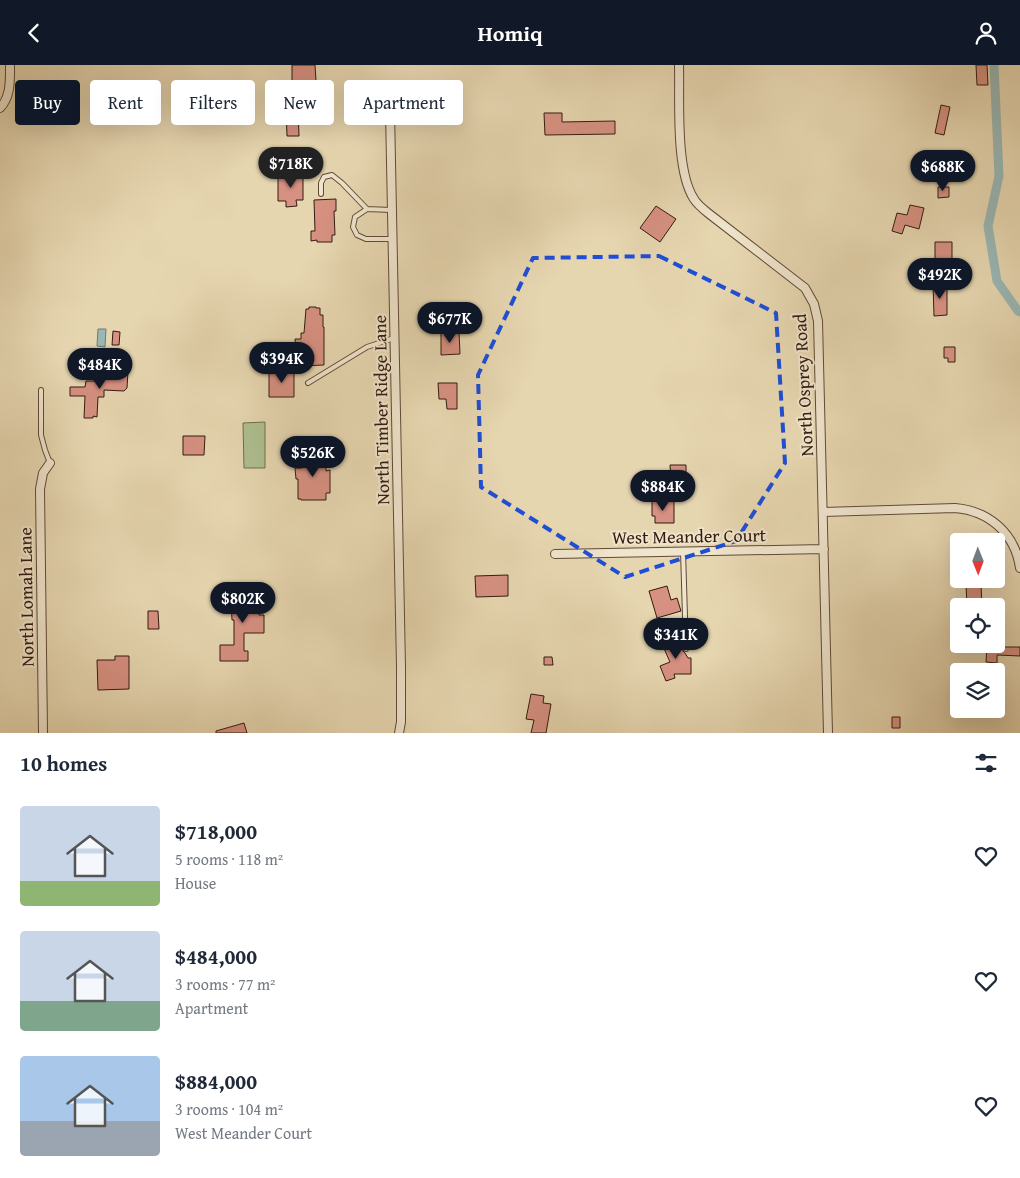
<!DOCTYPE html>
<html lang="en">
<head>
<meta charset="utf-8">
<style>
  :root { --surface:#fff; --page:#f6f6f7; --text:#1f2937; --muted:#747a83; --accent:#111827 }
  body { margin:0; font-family:"Gentium Book Plus",serif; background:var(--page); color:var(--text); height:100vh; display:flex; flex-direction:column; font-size:19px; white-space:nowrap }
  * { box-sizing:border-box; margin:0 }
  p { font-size:16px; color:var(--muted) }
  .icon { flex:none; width:28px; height:28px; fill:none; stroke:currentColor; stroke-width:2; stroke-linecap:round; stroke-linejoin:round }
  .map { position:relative; height:668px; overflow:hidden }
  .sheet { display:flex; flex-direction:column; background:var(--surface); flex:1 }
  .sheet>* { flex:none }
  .top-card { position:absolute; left:15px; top:15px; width:500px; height:45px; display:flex; gap:10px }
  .needle { width:32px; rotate:179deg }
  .buttons { position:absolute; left:950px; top:468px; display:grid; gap:10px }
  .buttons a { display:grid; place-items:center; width:55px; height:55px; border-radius:5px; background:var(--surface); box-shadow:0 5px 20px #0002; font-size:25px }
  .price { position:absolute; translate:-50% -42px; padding:0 11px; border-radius:18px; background:var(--accent); color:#fff; font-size:16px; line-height:32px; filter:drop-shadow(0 1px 2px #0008) }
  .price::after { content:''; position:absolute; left:50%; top:30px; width:15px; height:11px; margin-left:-8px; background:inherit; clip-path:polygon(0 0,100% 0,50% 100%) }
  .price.selected { background:#222; color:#fff }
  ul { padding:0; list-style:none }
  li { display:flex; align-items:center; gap:15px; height:125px; padding:0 20px }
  li span { display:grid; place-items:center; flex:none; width:140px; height:100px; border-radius:5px; color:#555 }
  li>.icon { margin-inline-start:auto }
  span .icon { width:60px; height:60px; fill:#fffc; stroke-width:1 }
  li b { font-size:21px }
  h2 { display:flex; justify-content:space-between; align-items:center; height:60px; padding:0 20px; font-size:21px }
  .pill { padding:0 18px; border-radius:5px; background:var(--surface); box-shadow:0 5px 20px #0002; font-size:18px; line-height:45px }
  .pill.selected { background:var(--accent); color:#fff }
  header { display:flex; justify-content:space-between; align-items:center; height:65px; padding:0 20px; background:var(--accent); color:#fff; font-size:22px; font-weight:600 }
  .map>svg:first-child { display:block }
  .green { fill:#aebf90; stroke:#706d4f }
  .water { fill:#99b7b4; stroke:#707972 }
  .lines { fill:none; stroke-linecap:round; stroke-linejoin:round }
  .canal { stroke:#99b7b4; stroke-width:9 }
  .building { fill:#d79182; stroke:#331b0e }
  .lane-casing { stroke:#604a36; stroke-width:6 }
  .street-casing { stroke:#604a36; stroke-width:10 }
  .lane { stroke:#efe4cc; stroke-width:4 }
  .street { stroke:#efe4cc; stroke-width:8 }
  .marked { fill:none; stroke:#1d4ed8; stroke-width:4; stroke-dasharray:10 6; stroke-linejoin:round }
  .labels { text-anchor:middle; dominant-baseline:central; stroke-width:4; stroke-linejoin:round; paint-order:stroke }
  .street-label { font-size:18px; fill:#331b0e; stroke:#efe4cc }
</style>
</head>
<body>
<header><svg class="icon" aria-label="back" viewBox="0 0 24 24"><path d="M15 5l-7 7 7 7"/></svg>Homiq<svg class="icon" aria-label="person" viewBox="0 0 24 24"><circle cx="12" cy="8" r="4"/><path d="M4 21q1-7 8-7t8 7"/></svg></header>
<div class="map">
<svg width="1020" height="668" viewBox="0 0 1020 668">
  <rect width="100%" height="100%" fill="#e6d6b0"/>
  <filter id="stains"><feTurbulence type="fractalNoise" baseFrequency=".004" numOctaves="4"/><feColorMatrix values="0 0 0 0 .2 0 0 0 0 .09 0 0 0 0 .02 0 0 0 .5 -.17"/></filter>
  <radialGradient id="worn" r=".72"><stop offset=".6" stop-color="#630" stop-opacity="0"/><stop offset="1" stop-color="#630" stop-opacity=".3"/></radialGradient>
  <path class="green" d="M265,357V403H244L243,358Z"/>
  <path class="water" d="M98,264H106L105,282L97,281Z
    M279,281H287V297H279Z"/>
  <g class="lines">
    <path class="canal" d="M994,0L999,111L988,161L997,216L1018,246L1020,247"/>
  </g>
  <path class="building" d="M292,0H315L316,16H320V31L297,32V26H294V20H292Z
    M976,0H987L988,20H977Z
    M941,40L950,42L944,70L935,68Z
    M298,43L299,71H287L286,44Z
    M544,48H562V57L615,56V69L545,70Z
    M303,110V135H296L297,141L286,142V136H278V111Z
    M938,122H949V132L938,133Z
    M336,134V146H334L335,170H332V177H317V175L311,176V166H315L314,135Z
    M910,140L924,143L919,164L905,160L902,169L892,166L897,148L907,150Z
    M656,141L676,154L660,177L640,163Z
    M935,177H952V200H935Z
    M933,219H947V250L934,251Z
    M309,242H316V243H320V250H323V262H324V300L301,301V287H296L295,274H301V268H304L306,244H309Z
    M113,266L120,267L119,280H112Z
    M459,267L460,289L441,290V268Z
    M944,282H955V297H948V293H944Z
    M103,305L128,306L127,323L124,326L104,325V332H98L97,352L93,351V353H84L85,331H70V322H85L86,316H103Z
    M294,305V332H269V306Z
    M438,318H457V344H447L446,334H439Z
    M183,371H205L204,390H183Z
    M302,389H323V391H326V406L330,405V428H326V435H301V434H298V414H296L295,403H302Z
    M670,400H686V416H671Z
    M652,436H674V458H655V451H652Z
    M508,510V531L476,532L475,511Z
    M966,520H981L982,541H967Z
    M667,521L671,535L677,533L681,546L657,553L649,526Z
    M235,524H258L259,550H264V568H244V586H248V596H220V580H234V555H232L231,535H235Z
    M148,546H158L159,564H148Z
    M678,572L682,581L683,586L685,588L688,593H691V609H674L675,613L666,616L660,601L670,597L662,579Z
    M987,579H998V582H1020V591L997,590V598L986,597Z
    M115,591H129V624L98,625L97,595H115Z
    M544,592H552L553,600H544Z
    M531,629L544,631L543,638L551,639L546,668H531L534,655L526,654Z
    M892,652H900V663H892Z
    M244,658L247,668H216V666Z"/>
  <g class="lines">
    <g class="lane-casing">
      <path id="lane" d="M321,129V118L324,112L332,110L342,118L367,144L391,145
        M367,144L355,152L353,162L357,170L366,174H392
        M308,318L367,282L394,273
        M41,325V370L45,385L50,398
        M683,486L686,584"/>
    </g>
    <g class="street-casing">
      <path id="street" d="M679,0C680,35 675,105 694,134C697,139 703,144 708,148L805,223L814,239L818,256L828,668
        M379,23L388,39L390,46L401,602V657L399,668
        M0,43C11,32 10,15 10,0
        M823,447L955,443C989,446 1015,468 1020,503
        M555,489L824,484
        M43,668L40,424L43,408L50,398"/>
    </g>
    <use href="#lane" class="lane"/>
    <use href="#street" class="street"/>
  </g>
  <path class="marked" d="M659,191L776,248L785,398L736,476L625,512L481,422L478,310L533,193Z"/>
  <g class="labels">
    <g class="street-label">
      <text transform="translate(803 320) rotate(-93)">North Osprey Road</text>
      <text transform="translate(381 345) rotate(-91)">North Timber Ridge Lane</text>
      <text transform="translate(689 471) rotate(-1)">West Meander Court</text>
      <text transform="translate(26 532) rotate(-91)">North Lomah Lane</text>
    </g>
  </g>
  <rect width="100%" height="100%" filter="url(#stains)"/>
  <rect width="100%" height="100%" fill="url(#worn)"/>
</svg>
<div class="buttons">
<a><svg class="needle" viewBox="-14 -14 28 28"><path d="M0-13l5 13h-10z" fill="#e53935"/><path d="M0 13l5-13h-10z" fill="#747a83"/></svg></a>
<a><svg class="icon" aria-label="locate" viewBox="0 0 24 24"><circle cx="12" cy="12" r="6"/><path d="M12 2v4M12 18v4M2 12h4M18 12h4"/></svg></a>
<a><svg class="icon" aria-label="layers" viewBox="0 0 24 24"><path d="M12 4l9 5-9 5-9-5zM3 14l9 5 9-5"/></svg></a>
</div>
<b class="price selected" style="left:291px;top:124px">$718K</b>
<b class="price" style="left:943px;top:127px">$688K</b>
<b class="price" style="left:940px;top:235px">$492K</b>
<b class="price" style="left:450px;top:279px">$677K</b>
<b class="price" style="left:282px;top:319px">$394K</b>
<b class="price" style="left:100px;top:325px">$484K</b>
<b class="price" style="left:313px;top:413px">$526K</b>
<b class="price" style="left:663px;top:447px">$884K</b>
<b class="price" style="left:243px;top:559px">$802K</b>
<b class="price" style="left:676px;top:595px">$341K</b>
<div class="top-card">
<a class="pill selected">Buy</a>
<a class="pill">Rent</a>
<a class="pill">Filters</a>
<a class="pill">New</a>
<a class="pill">Apartment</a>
</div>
</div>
<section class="sheet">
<h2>10 homes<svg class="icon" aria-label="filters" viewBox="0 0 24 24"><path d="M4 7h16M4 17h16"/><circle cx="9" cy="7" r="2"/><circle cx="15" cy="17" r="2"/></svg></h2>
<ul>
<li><span style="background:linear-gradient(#c9d6e8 75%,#8fb573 0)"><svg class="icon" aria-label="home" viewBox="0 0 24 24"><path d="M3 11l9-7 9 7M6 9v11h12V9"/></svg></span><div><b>$718,000</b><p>5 rooms · 118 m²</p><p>House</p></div><svg class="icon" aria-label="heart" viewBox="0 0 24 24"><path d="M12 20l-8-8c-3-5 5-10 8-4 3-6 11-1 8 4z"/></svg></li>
<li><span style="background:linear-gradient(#c9d6e8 70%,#7fa58c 0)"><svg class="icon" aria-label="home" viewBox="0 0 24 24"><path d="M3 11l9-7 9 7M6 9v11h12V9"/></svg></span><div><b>$484,000</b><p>3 rooms · 77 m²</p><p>Apartment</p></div><svg class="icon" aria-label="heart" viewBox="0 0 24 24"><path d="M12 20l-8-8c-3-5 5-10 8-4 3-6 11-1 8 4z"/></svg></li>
<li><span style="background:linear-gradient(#a9c7e8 65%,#9aa5b1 0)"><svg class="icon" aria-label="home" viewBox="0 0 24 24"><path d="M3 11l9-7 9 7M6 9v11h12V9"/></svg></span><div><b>$884,000</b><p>3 rooms · 104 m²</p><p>West Meander Court</p></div><svg class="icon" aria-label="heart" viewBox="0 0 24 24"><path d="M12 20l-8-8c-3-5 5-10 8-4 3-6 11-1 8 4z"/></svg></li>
</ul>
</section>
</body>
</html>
